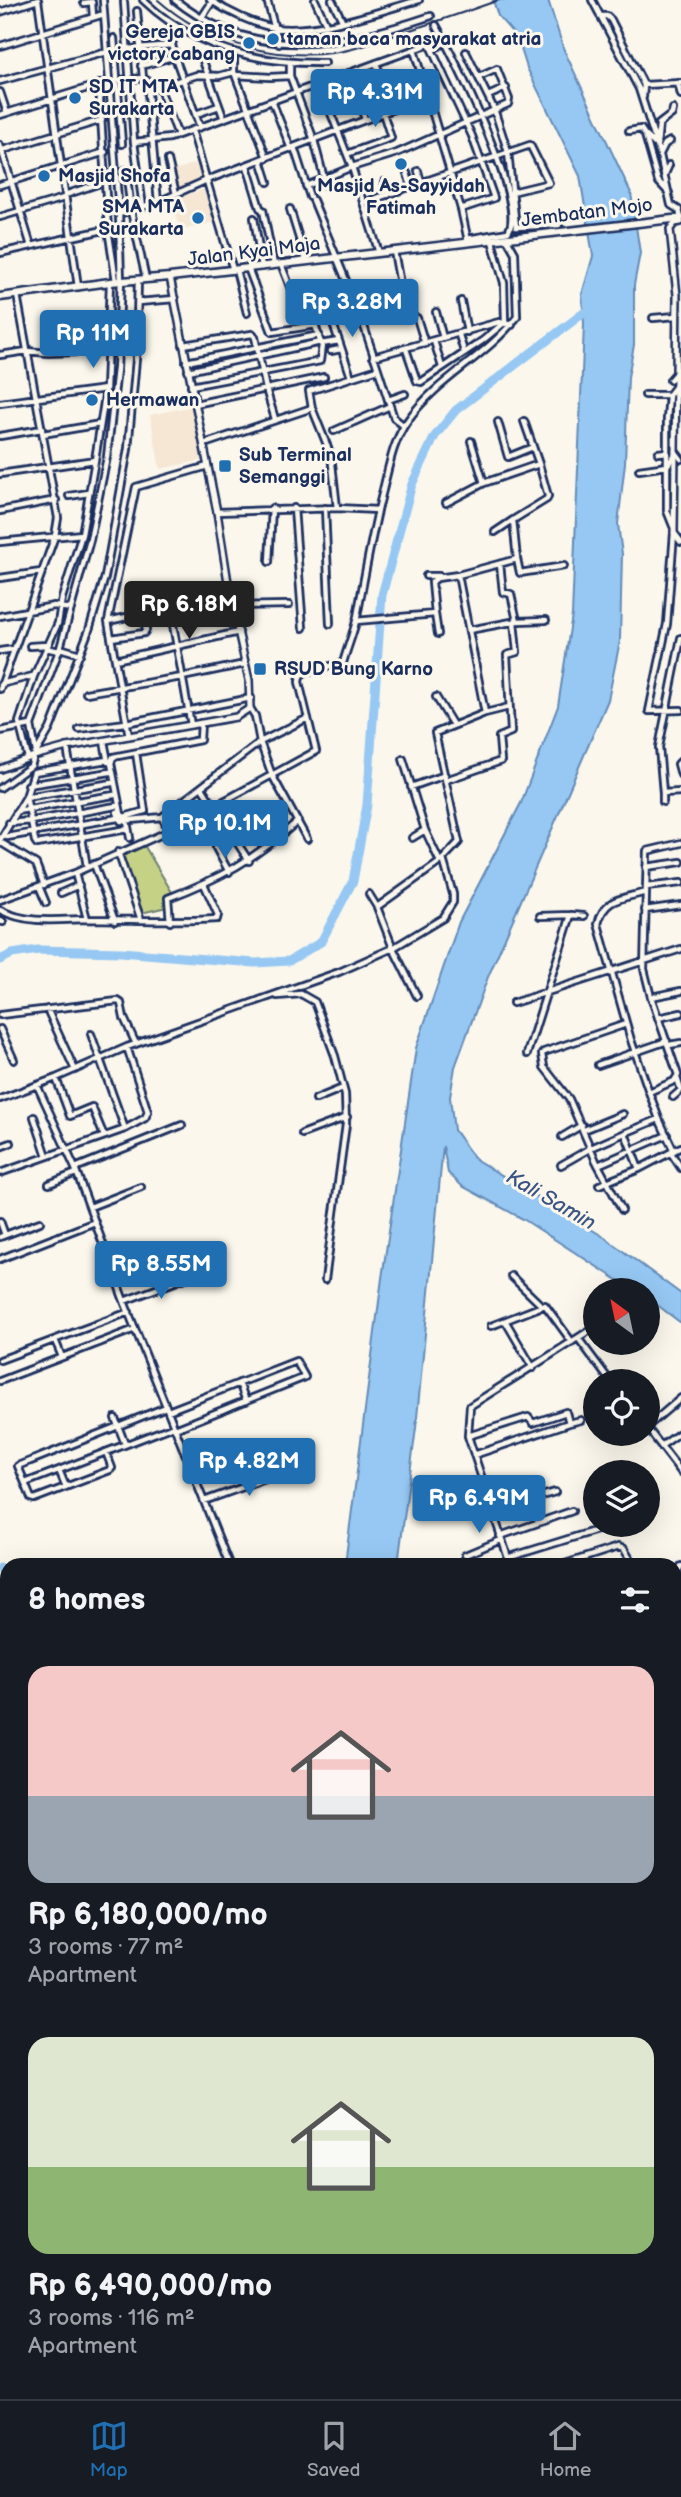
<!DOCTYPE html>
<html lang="en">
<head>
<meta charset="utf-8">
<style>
  :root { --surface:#171b24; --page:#20242c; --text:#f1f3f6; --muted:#9ea1a6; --line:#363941; --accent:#1f6fb2 }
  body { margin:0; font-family:"Balsamiq Sans",sans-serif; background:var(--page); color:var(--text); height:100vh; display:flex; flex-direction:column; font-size:26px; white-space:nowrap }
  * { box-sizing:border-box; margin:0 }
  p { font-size:23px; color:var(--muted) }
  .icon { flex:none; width:38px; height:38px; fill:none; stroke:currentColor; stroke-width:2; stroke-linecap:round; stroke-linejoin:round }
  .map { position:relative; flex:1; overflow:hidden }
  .drawer { position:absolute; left:0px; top:1558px; width:682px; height:842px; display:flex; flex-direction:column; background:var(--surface); border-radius:21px 21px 0 0; box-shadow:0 7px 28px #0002 }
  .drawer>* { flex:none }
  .needle { width:46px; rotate:327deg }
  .buttons { position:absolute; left:583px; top:1278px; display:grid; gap:14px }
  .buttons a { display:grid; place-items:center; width:77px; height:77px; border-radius:50%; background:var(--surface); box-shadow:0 7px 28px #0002; font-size:35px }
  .price { position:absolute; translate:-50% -60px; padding:0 16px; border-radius:7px; background:var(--accent); color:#fff; font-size:23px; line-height:46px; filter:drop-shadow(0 2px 4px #0008) }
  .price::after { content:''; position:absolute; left:50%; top:42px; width:21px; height:16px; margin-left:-10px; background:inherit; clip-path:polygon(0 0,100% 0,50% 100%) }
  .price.selected { background:#222; color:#fff }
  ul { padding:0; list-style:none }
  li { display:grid; align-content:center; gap:14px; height:371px; padding:0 28px }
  li span { display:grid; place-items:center; height:217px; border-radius:21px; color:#555 }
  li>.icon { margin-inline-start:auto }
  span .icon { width:126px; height:126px; fill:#fffc; stroke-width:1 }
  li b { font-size:30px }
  h2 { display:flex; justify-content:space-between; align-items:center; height:84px; padding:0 28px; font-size:30px }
  .tab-bar { display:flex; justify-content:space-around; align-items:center; height:98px; border-top:2px solid var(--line); background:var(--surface); font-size:19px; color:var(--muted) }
  .tab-bar a { display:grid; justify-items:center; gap:4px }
  .tab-bar .selected { color:var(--accent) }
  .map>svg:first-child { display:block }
  .built { fill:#f6e7d4 }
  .green { fill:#c5d286; stroke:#708072; stroke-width:2 }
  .water { fill:#96c8f3; stroke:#658bb7; stroke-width:2 }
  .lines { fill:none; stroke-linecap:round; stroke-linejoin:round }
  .river { stroke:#96c8f3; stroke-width:9 }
  .minor-casing { stroke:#1b2f5e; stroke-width:10 }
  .tertiary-casing { stroke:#1b2f5e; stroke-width:10 }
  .secondary-casing { stroke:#1b2f5e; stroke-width:11 }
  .minor { stroke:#fbf7ec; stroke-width:4.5 }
  .tertiary { stroke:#fbf7ec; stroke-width:5 }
  .secondary { stroke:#fbf7ec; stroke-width:6 }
  .rail { stroke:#1b2f5e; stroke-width:2 }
  .poi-dot { fill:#1f6fb2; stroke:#fbf7ec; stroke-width:2.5 }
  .labels { text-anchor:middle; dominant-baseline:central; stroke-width:6; stroke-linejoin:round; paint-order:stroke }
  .poi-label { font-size:19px; font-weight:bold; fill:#1b2f5e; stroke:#fbf7ec; text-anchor:start }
  .street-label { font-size:19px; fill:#1b2f5e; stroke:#fbf7ec }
  .water-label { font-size:21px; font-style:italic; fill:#3a5583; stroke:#fbf7ec }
</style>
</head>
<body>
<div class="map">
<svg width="681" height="2399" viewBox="0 0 681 2399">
  <rect width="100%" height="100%" fill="#fbf7ec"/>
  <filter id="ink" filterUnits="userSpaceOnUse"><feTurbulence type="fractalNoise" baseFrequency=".0143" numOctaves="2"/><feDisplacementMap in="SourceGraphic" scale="14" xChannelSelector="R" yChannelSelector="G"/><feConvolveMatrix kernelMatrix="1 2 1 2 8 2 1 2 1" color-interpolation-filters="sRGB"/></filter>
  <g filter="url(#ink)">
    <path class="built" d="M196,163L203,181L180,191L174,170Z
      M208,188L218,221L180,231L171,200Z
      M193,406L203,460L160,469L150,415Z
      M7,1771V1853L0,1856V1774Z
      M7,1862V2044L0,2026V1865Z
      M0,2086L7,2103V2251L0,2254Z"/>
    <path class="green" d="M144,845L173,894L165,897L167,907L141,913L121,855Z"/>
    <path class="water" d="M493,0H548L564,50L631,193L640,253L634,285V345L628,377L625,463L618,524L622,554L620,641L608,700L488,977L455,1067L450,1097L454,1130L475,1159L604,1237L681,1294V1323L648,1298V1290H633L523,1219L462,1186L448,1173L443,1146L416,1428L398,1564H345L382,1278L416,1048L459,922L521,803L558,706L572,615L584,324L582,294L593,256L580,176L527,68L518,39L498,16Z
      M240,2392H289L287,2399H239Z"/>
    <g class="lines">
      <path class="river" d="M0,960L12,954L38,950L121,952L255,963L289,961L321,942L353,881L367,805L382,595L412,484L435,436L456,410L590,308
        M0,1568L7,1583"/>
      <g class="minor-casing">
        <path id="minor" d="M38,0L78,287
          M143,0C193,48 257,64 325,63
          M175,0C255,64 342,46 431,16
          M210,0C228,12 253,24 275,28C318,34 377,12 419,0
          M267,0L279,44
          M315,0L326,24L329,42
          M332,0L342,20
          M592,0L639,89L660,155L671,205L679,210L681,218
          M124,2L134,142L143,207
          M84,3L92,2L93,17
          M137,11L143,78
          M0,12L38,0
          M600,16H607L611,20L644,85L643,97
          M202,17L212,2
          M436,25C453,55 528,204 508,232L467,239
          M176,27L172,45L176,60L200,127
          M114,38L122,144
          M445,42L432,50L472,136L494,198L461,209
          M0,46L104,14
          M127,49L172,45
          M414,50L461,209L468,241
          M466,52L494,109L508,152L516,227L559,225
          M234,54V72L267,158
          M203,61L224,119
          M376,63L393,108
          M290,64V76L314,140L326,186
          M141,66L175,56
          M348,73L365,119
          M235,75L270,77L290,76
          M0,81L107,52
          M147,82L158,202
          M319,83L352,167L379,253
          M678,83L681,95
          M99,84L108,229L116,281
          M644,85L681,83
          M159,87L178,135
          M0,92L7,113
          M488,96L506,88
          M272,101L291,149
          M196,114L219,106
          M0,115L110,81L143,78L159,87L197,75L219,76L234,72
          M192,130L233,270
          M629,131L641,129L645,135L656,145
          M645,135L658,181L669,193
          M134,142L170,138L429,44L432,50
          M0,145L31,246
          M657,145L659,124L672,114L673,109
          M294,147L310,197
          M0,151L102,120
          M347,154L391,138L383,113
          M660,154L665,144L670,141
          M168,160L176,194
          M261,160L268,182
          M247,166L260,208L263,210L274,265
          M126,170L131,211L146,279
          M418,171L421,182
          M407,173L411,186
          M665,174L669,165
          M384,182L388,195
          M0,185L105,152
          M306,186L352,167L397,153L508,104L509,99L497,69L479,77
          M65,195L106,181
          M313,200L361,317L394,418L404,426
          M363,203L530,145L549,183L512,192
          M290,209L306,261
          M119,214L158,202L207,180L428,96
          M0,217L64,198
          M254,218L262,267
          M394,251L400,284L401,286L409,284
          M0,253L108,229
          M281,264L292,292
          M248,268L272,332L316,325
          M236,270L247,313
          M351,295L368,291
          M461,301L467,332
          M138,302L175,299
          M304,303L314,321L321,344L339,341L351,377
          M436,312L443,338
          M361,317L381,311
          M417,318L425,344
          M653,318L676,316
          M314,321L352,298
          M332,321L339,341
          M459,335L464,352
          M434,341L442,367
          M183,345L252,334L255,337L266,389L275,419
          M406,349L417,381L421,382L482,341L505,322L504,283L492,241
          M331,351L341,349
          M0,355L27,351L48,353L107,351
          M373,357L499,322L512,325
          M186,362L319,335
          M188,371L321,342
          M670,380L676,373L681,385
          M191,386L320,361L322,345
          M645,395H669
          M388,400L405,394
          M0,403L106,389
          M195,404L324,377
          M524,421L539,464
          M498,422L508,457L533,447
          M334,431L390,406
          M43,434L100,424
          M0,436L42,429
          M471,441L484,483
          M204,444L312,408
          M675,451L681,459
          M658,453L667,452
          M95,460L106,389L110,282
          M639,470L667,466L674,456
          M0,474L95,460L82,534L62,598L58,623L34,676L19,722L28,758
          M69,496L89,493
          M294,508L303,628
          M325,508L330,624
          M337,508L378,510
          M0,511L56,500
          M217,512L337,508L331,455L312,408L309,391L378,369
          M673,526L667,511V419L669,395L676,386L681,397
          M495,532L513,520
          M674,533L667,624L649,711L681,710
          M0,542L82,534
          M517,559L520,573L564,566
          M269,562L272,508
          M500,564L503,592L511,594L517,621
          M426,576H439
          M0,578L41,572
          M233,606L289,605
          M170,608L191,725
          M435,614L438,634
          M0,616L54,606L71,609
          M108,621L136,487L208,466
          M356,621L435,614L432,582L437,578L458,575
          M469,630L517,621L546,620
          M111,638L144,633L146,630L143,614
          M30,646L47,645
          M46,648L59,651
          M60,648L80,654
          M0,651L14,649
          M115,660L239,632
          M1,684L33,676
          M0,689L55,536L58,518L17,295
          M86,693L182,677L245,664
          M436,697L453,725
          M485,713L509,707
          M79,729L126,723L251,698
          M0,731L31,725
          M129,736L108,621L230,595
          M104,741L108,762
          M67,747L87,867
          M36,752L31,725L60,648L90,540L107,457L117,369L121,281L119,214L103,0
          M136,753L145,811L124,817L121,814L111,763L113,757L200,740L201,723
          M403,759L425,830
          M681,775L678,764L681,761
          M446,780L501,761L499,737L511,732L507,655L517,652L514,622
          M112,783L26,797L35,841L37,844L128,829
          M28,785L110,772
          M411,787L445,775
          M0,788L31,766L34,756L50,729L89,630L105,577L128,449L136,359L138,280
          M202,788L249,861
          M663,793L659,747L681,638
          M663,802V793L681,792
          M17,811L114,795
          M117,812L121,821L162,817
          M127,821L130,838
          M9,823L32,821L116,806
          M250,823L270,844
          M169,831L316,751L299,682L300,676L305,672L343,663C347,648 354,632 357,617C365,574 372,532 383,490C389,466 393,441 408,420C438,378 486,357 517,317L515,253L507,239
          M3,835L7,837L118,818
          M412,838L425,830L440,862
          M307,839L272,775L260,742L308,718
          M0,840L26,797L34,772L107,760
          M0,842L36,864L44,885
          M216,848L229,872
          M118,852L141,920
          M94,864L115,921
          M646,867L681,862
          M75,873L87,919
          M39,886L46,903
          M646,887L681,883
          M646,892C623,899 604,897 598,924L631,1040L649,1092
          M61,893L79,885
          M369,894L377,907
          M0,900L75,873L169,831L162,817L260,742L255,716L250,708
          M0,910C27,924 56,920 86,919C129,919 173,922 217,919L218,915L204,884
          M645,910L681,905
          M540,916L571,915
          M0,921L3,922
          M170,922L168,898C222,878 254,859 298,821
          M277,996L301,994L315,1002L335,1056L345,1094L346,1124L325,1280
          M417,996L393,948L377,907L440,862L459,842L435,733L485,713L458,575L517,559L513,520L547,499L548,496L539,464L484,483L446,503
          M651,997L681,991
          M513,1003L681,949
          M47,1009L75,1070
          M0,1015L118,1001L121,1003L124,1018L136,1044
          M658,1018L681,1013
          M0,1029L14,1060
          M91,1034L125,1129
          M669,1045L681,1043
          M527,1054L571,915L584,916
          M598,1065L667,1041
          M56,1078L70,1116L92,1107L104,1136
          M37,1085L75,1168L124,1301L229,1564
          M673,1097L681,1090L677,1078
          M0,1099L56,1078L127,1047L339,972L393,948L443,918L453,902V894L443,859
          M316,1099L343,1088
          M34,1117L47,1156
          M584,1130L623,1114
          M302,1134L347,1117
          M562,1137L582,1125
          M0,1147L11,1143
          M674,1151L659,1119L649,1092L674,1081L678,1075L651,997L644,969L647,851L681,843
          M671,1153L681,1168
          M561,1165L591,1148L625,1133
          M598,1165L667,1135
          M75,1168L182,1125
          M639,1169L625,1133L659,1119
          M0,1173L125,1129L145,1118L148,1112L127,1047
          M49,1184L76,1173
          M599,1185L639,1169L681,1147
          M90,1207L141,1187
          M622,1210L596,1161L569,1099L544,1067L542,1054L544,1052L626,1024
          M0,1221L5,1235
          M0,1237L40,1222
          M0,1259L95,1222
          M511,1276L541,1305
          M124,1301L188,1277
          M506,1322L533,1368
          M491,1326L545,1305L572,1342
          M578,1338L610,1381
          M55,1340L62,1357
          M0,1360L129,1312
          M0,1381L135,1329
          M239,1383L246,1401
          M166,1407L18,1466L25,1483L174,1426
          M168,1411L296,1361L305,1377L175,1429
          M115,1418L125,1444
          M569,1423L581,1420
          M648,1426L681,1398
          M648,1429L681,1472
          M468,1436L528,1417L533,1423L566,1412L569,1423L474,1455
          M661,1446L681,1432
          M59,1470L66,1487
          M25,1483L31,1498L34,1499L110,1470L112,1468L106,1452
          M204,1501L285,1472
          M492,1511L555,1492
          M465,1513L489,1504
          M500,1536L572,1511
          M465,1555L501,1540
          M507,1558L607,1527
          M510,1564L468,1436L470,1406L595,1327
          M565,1564L618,1547L624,1549L633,1564
          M676,1575L681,1566
          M676,1611L681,1609
          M676,1636L681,1642
          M676,1666L681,1663
          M0,1688L7,1692
          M1,1711L7,1728
          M676,1814L681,1821
          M676,1830L681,1827
          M0,1860L7,1858
          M676,1957L681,1956
          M676,1989L681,1987
          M0,2079L7,2097
          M0,2079L7,2076
          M676,2111H681
          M676,2157L681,2155
          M676,2192L681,2201
          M676,2247H681
          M0,2256L7,2253
          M676,2358L681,2355
          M0,2369L7,2366
          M128,2392L130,2399
          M162,2392L164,2399
          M550,2392L584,2399
          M550,2392L552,2399
          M657,2392L661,2399
          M57,2393L58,2399
          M12,2399L31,2392
          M175,2399L179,2392
          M348,2399L349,2392
          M533,2399L549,2392
          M608,2399L614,2392"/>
      </g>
      <g class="tertiary-casing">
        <path id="tertiary" d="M681,222L675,223L670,229L677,295L674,533L681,542
          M0,769L34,756L67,747L236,717L250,708L249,680L230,595L217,512L170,277"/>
      </g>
      <g class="secondary-casing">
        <path id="secondary" d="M0,297L110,282L170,277L681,218"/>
      </g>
      <use href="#minor" class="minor"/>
      <use href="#tertiary" class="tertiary"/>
      <use href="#secondary" class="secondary"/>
      <path class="rail" d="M158,0C206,42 269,60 332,53C355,50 377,42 398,34C432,23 466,12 499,0"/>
    </g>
  </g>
  <g class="poi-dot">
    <circle cx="273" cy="39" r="7"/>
    <circle cx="249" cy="43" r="7"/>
    <circle cx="75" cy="98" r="7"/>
    <circle cx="401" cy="164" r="7"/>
    <circle cx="44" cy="176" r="7"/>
    <circle cx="198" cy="218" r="7"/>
    <circle cx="92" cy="400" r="7"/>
    <rect x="218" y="459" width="14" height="14" rx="3.5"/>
    <rect x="253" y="662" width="14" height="14" rx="3.5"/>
  </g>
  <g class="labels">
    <g class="poi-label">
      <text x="235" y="32" text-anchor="end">Gereja GBIS<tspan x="235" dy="22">victory cabang</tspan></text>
      <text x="287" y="39">taman baca masyarakat atria</text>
      <text x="89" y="87">SD IT MTA<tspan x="89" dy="22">Surakarta</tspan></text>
      <text x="58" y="176">Masjid Shofa</text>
      <text x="401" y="186" text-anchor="middle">Masjid As-Sayyidah<tspan x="401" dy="22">Fatimah</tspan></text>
      <text x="184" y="207" text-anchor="end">SMA MTA<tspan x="184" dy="22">Surakarta</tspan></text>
      <text x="106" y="400">Hermawan</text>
      <text x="239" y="455">Sub Terminal<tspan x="239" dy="22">Semanggi</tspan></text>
      <text x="274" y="669">RSUD Bung Karno</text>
    </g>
    <g class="street-label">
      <text transform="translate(587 213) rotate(-7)">Jembatan Mojo</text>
      <text transform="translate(254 252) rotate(-7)">Jalan Kyai Maja</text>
    </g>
    <g class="water-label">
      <text transform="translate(551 1200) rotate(30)">Kali Samin</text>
    </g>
  </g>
</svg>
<div class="buttons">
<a><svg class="needle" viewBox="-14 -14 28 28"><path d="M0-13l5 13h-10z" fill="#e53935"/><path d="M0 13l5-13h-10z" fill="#9ea1a6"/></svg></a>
<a><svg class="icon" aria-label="locate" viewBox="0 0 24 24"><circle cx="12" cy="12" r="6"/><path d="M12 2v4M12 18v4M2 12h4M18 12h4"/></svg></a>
<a><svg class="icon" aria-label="layers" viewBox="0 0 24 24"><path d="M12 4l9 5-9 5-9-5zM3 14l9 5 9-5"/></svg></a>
</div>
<b class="price" style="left:375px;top:129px">Rp 4.31M</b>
<b class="price" style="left:352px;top:339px">Rp 3.28M</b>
<b class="price" style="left:93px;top:370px">Rp 11M</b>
<b class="price selected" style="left:189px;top:641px">Rp 6.18M</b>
<b class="price" style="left:225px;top:860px">Rp 10.1M</b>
<b class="price" style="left:161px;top:1301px">Rp 8.55M</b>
<b class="price" style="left:249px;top:1498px">Rp 4.82M</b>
<b class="price" style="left:479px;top:1535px">Rp 6.49M</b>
<section class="drawer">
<h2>8 homes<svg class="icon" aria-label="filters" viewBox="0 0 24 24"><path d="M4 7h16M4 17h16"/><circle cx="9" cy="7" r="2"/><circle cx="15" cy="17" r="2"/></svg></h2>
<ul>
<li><span style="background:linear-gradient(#f6c9c9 60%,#9aa5b1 0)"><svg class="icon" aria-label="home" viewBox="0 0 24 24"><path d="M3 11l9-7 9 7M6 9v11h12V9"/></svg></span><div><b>Rp 6,180,000/mo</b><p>3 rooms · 77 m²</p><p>Apartment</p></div></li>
<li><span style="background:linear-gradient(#dfe7d0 60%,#8fb573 0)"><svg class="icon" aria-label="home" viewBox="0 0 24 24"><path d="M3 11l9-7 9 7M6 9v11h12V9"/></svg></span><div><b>Rp 6,490,000/mo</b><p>3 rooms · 116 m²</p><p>Apartment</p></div></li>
</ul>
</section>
</div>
<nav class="tab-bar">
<a class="selected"><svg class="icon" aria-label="map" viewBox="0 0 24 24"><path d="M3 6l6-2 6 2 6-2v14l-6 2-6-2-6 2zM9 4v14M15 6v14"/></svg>Map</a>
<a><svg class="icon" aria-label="saved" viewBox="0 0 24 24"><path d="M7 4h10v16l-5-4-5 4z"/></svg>Saved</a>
<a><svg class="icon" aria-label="home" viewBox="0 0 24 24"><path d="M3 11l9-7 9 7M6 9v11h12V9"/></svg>Home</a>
</nav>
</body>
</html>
